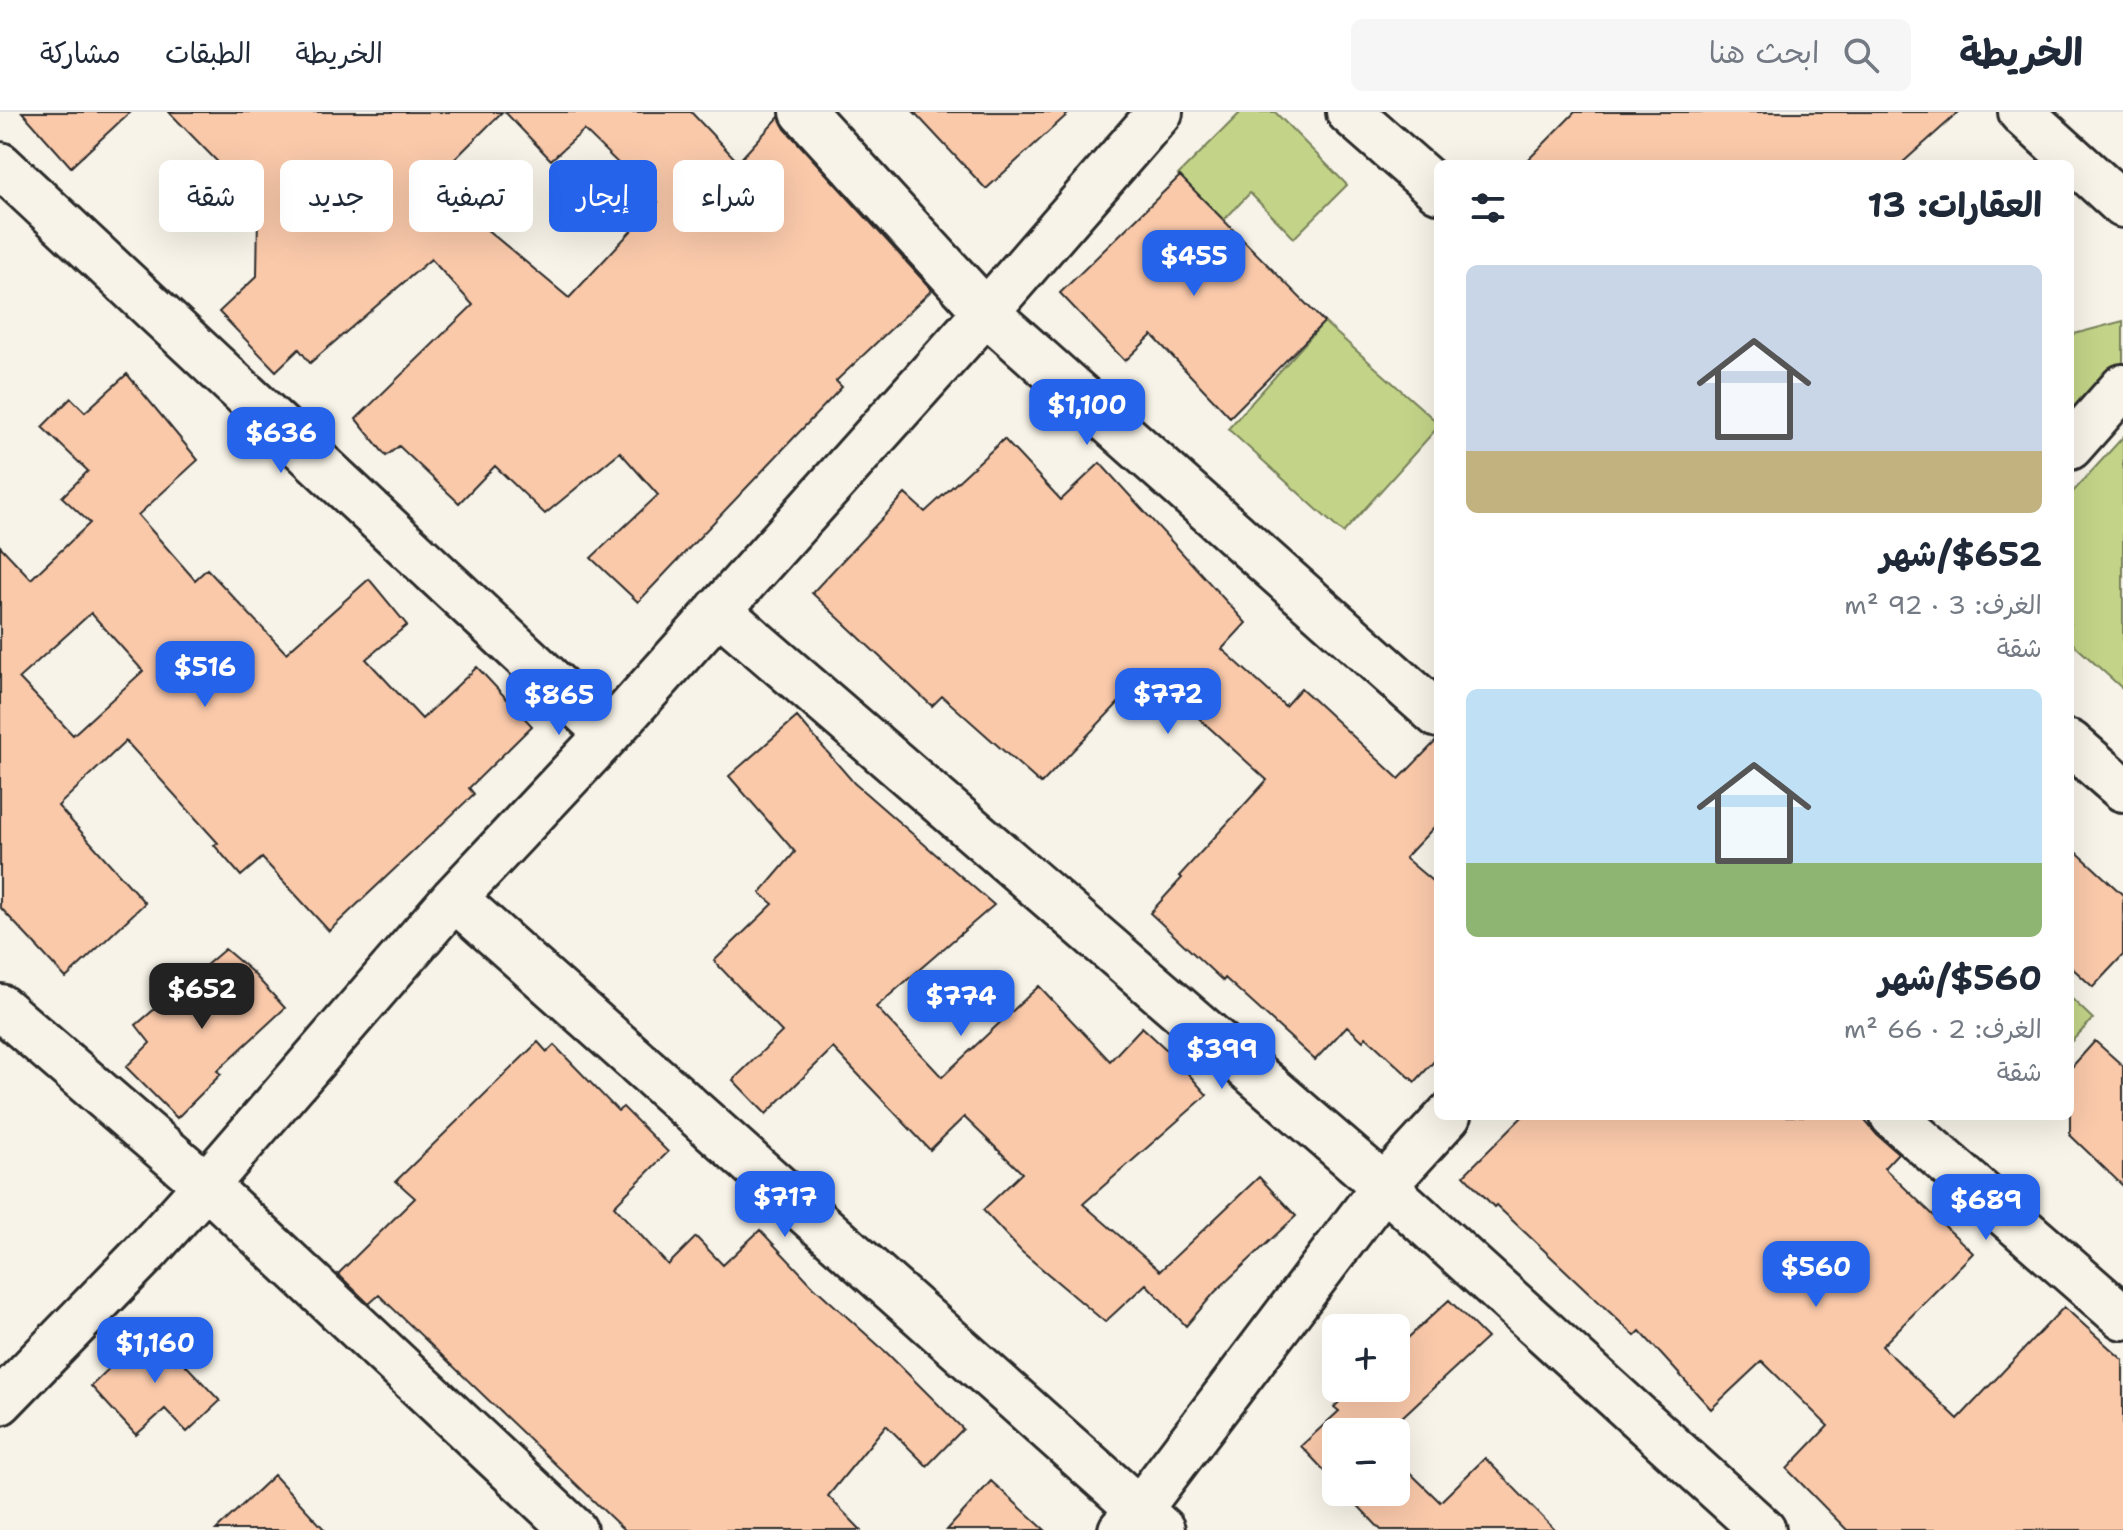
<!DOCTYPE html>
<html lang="ar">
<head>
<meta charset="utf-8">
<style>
  :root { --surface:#fff; --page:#f6f6f7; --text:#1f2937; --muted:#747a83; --line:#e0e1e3; --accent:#2563eb }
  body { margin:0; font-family:"Shantell Sans","Playpen Sans Arabic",sans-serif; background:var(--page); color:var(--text); direction:rtl; height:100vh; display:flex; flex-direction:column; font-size:30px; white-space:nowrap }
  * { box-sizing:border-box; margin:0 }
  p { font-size:26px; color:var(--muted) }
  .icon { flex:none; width:44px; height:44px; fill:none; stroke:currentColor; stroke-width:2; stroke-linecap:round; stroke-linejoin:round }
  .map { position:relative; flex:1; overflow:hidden; direction:ltr }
  .side { position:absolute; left:1434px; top:48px; width:640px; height:960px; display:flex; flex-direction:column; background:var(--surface); border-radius:12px; box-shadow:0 8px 32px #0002; direction:rtl }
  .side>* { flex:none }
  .hud { position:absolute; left:24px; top:48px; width:760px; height:72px; direction:rtl; display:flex; gap:16px }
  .fabs { position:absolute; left:1322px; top:1202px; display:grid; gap:16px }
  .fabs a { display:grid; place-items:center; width:88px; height:88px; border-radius:12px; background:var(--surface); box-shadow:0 8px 32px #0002; font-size:40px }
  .price { position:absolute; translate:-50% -68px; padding:0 18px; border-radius:16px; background:var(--accent); color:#fff; font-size:26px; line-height:52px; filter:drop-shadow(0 2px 4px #0008) }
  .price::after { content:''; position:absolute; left:50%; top:48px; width:24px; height:18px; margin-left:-12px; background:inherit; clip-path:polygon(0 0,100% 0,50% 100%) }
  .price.active { background:#222; color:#fff }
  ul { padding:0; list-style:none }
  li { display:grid; align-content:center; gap:16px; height:424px; padding:0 32px }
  li span { display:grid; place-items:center; height:248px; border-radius:12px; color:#555 }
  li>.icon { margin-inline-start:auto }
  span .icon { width:144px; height:144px; fill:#fffc; stroke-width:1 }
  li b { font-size:34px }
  h2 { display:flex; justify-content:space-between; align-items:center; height:96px; padding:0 32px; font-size:34px }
  .chip { padding:0 28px; border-radius:12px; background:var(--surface); box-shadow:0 8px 32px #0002; font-size:28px; line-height:72px }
  .chip.active { background:var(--accent); color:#fff }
  header { display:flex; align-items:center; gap:48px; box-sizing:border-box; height:112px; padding:0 40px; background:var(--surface); border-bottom:2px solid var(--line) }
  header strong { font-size:38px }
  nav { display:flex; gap:44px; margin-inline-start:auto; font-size:28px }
  .search { width:560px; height:72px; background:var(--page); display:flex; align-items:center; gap:20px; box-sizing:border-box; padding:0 28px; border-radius:12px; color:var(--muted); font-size:30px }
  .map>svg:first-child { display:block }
  .green { fill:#c3d488; stroke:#77805a; stroke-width:2 }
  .building { fill:#fac9aa; stroke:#2b2b2b; stroke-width:2; fill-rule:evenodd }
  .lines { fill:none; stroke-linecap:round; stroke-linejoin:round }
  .minor-casing { stroke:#2b2b2b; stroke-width:50 }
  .minor { stroke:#f7f3e8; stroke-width:44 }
</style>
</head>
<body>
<header>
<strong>الخريطة</strong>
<div class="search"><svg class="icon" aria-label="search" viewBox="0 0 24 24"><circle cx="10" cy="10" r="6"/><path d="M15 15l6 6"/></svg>ابحث هنا</div>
<nav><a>الخريطة</a><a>الطبقات</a><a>مشاركة</a></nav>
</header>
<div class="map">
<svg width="2123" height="1418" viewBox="0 0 2123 1418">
  <rect width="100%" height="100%" fill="#f7f3e8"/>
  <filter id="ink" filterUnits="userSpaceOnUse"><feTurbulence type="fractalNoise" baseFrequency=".0125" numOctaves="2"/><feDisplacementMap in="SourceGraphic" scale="16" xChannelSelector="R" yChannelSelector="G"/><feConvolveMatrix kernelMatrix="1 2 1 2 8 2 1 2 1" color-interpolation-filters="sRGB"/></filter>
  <g filter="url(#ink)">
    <path class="green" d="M1241,0H1275L1347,73L1294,126L1250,81L1224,108L1178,63Z
      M2123,209V252L2070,310V223Z
      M1324,210L1438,311V315L1343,421L1228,317Z
      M2123,325V577L2070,529V383Z
      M2070,885L2093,907L2070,931Z"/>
    <path class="building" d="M22,0H130L71,55Z
      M169,0H502L431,71L569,186L658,90L584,18L551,48L505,0H691L738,50L779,5L785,17L932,178L836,269L842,275L638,490L591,446L658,383L620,340L545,402L495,354L459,391L399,334L386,344L356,307L473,193L431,147L310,251L299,237L276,259L219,200L257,164L258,102L241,84L244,77Z
      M914,0H1070L986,77Z
      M1575,0H1959L1901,52H1524Z
      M1180,64L1324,210L1230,305L1152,223L1125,249L1060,181Z
      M127,262L198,348L138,403L195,468L207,457L286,541L369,467L407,513L366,547L422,607L477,555L532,614L469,676L474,682L329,819L262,746L241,764L214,733L218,731L126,629L58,694L145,791L66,866L0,795V434L31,467L90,411L62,385L88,359L42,315L71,286L85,300ZM91,501L143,559L73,623L19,566Z
      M1004,327L1061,388L1100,351L1246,511L1222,537L1285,594L1301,576L1399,667L1438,627V711L1405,746L1438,774V945L1415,970L1366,925L1363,929L1347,914L1315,948L1225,866L1223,869L1150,801L1182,766L1179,764L1267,668L1148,560L1041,672L942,584L932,594L812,481L905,382L925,400Z
      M797,605L854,671L994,793L876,895L942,965L1039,874L1110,949L1142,915L1169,940L1207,983L1083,1092L1160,1159L1259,1065L1296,1104L1215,1180L1186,1214L1146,1172L1105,1210L1022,1140L983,1098L1022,1061L964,1005L930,1038L833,936L766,1002L733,968L782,920L714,849L773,792L760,781L795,740L729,664Z
      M2070,734L2123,783V843L2093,875L2070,854Z
      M225,837L252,860L285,896L217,959L221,962L177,1006L126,955L150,931L136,913Z
      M2095,929L2123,954V1074L2070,1023V957Z
      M538,930L547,940L554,933L618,999L623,995L668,1040L614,1094L668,1153L696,1125L723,1153L760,1118L814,1175L888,1242L963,1317L927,1354L886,1313L828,1384L861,1418H624L379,1183L369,1192L338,1162L415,1086L396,1069Z
      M1523,1004H1861L1877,1023L1898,1041L1884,1056L1973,1141L1882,1234L1958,1307L2064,1195L2123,1248V1418H1847L1787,1357L1828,1314L1762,1249L1711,1297L1640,1219L1635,1224L1496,1093L1494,1095L1464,1063Z
      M1449,1188L1487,1226L1386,1320H1336V1371L1301,1334L1339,1299L1334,1295L1354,1276H1396V1237Z
      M156,1211L184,1241L179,1246L220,1289L187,1320L165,1297L136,1323L91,1274Z
      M1485,1346L1555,1418H1381L1345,1380H1396V1347L1440,1390Z
      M274,1363L325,1418H216Z
      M991,1369L1045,1418H947Z"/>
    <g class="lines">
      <g class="minor-casing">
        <path id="minor" d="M803,0L986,200L1438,603
          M1349,0L1438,78
          M2021,0L2123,93
          M0,53L608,622
          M2070,335L2123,275
          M718,498L1384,1074L1763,1418
          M2070,631L2123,677
          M454,786L1162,1418
          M0,895L206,1073L574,1418
          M1893,1004L2123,1205
          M0,1290L146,1140L206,1073L454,786L608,622L986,200L1160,0
          M1121,1418L1139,1398L1384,1074L1448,1004"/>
      </g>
      <use href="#minor" class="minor"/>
    </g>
  </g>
</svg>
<div class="fabs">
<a>+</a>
<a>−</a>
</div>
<b class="price" style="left:1194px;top:186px">$455</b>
<b class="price" style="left:1087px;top:335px">$1,100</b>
<b class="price" style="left:281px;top:363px">$636</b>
<b class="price" style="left:205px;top:597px">$516</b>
<b class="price" style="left:1168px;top:624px">$772</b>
<b class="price" style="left:559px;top:625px">$865</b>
<b class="price active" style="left:202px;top:919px">$652</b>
<b class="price" style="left:961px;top:926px">$774</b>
<b class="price" style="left:1222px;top:979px">$399</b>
<b class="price" style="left:785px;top:1127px">$717</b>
<b class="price" style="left:1986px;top:1130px">$689</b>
<b class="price" style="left:1816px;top:1197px">$560</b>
<b class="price" style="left:155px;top:1273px">$1,160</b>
<div class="hud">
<a class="chip">شراء</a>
<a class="chip active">إيجار</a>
<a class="chip">تصفية</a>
<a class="chip">جديد</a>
<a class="chip">شقة</a>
</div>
<section class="side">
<h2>العقارات: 13<svg class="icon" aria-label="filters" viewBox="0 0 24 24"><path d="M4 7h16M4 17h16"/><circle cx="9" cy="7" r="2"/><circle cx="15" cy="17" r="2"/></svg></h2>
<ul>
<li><span style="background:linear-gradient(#c9d6e8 75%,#c2b280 0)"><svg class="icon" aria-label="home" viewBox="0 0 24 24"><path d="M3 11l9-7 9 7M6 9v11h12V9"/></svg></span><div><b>$652/شهر</b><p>الغرف: 3 · 92 m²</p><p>شقة</p></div></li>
<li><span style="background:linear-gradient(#bfe0f5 70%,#8fb573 0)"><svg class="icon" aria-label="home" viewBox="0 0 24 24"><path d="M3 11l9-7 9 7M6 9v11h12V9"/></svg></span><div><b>$560/شهر</b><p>الغرف: 2 · 66 m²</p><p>شقة</p></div></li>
</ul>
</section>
</div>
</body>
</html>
